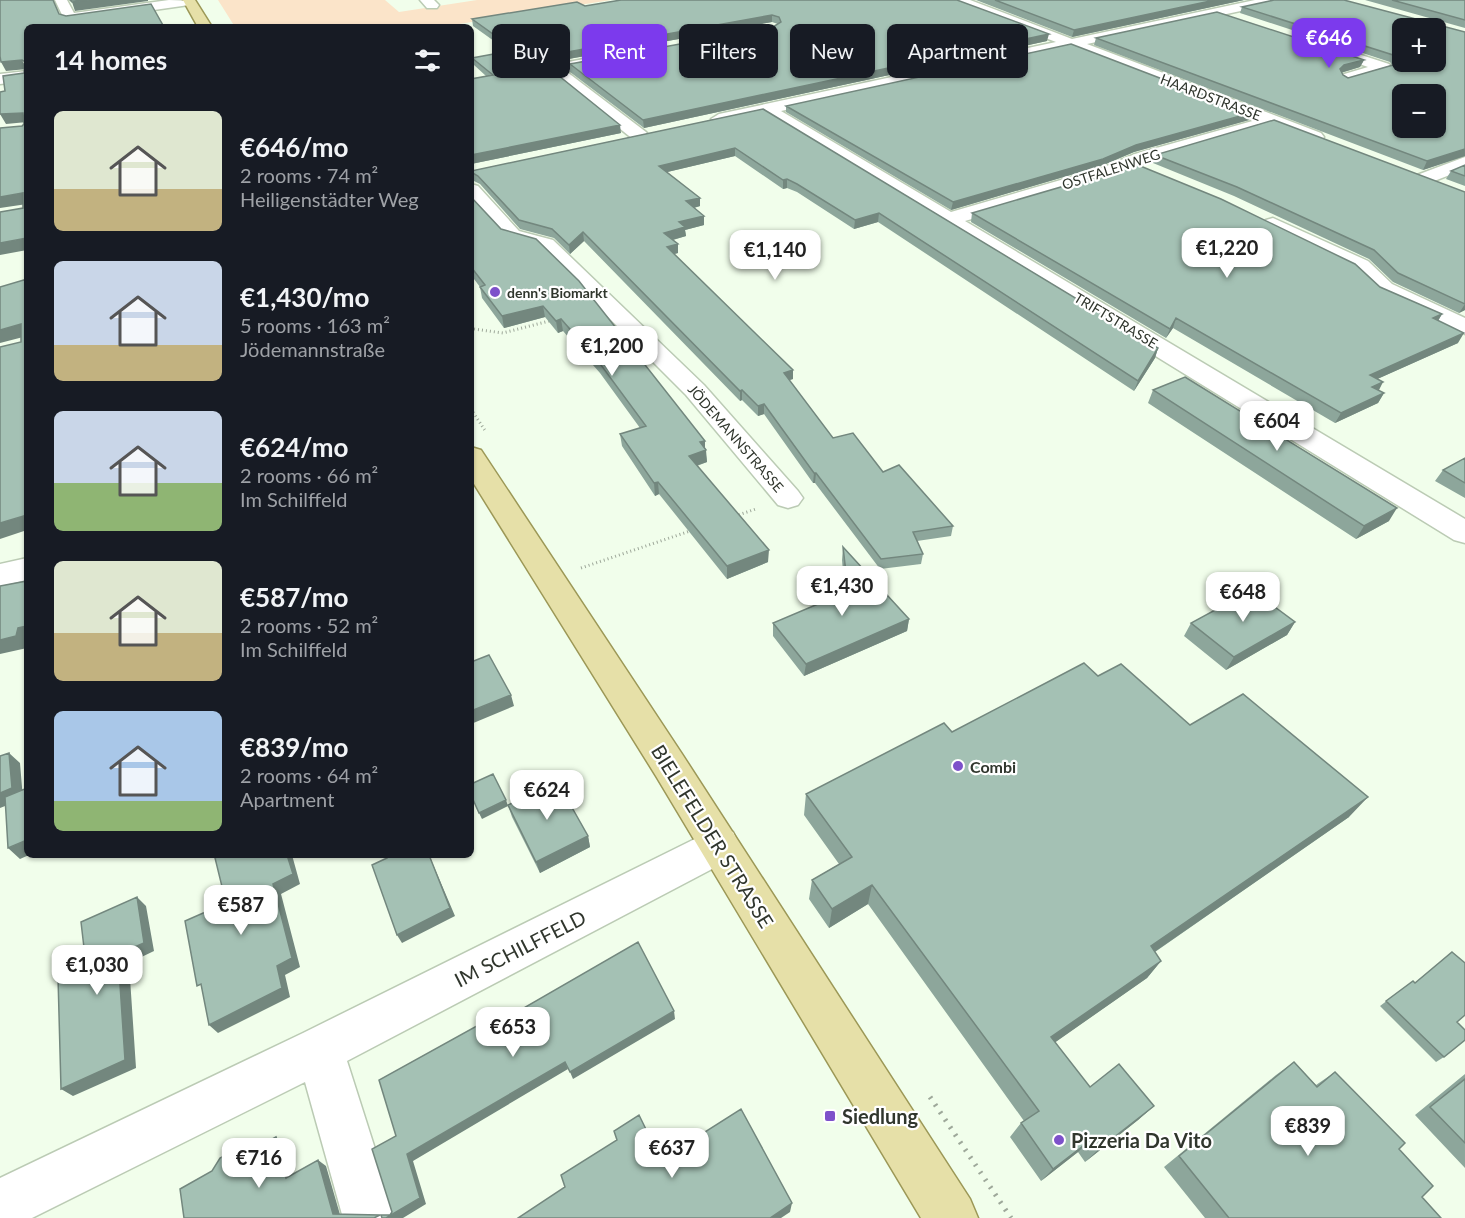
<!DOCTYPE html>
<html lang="en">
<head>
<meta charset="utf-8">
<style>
  :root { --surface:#171b24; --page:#20242c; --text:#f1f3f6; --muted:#9ea1a6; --accent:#7c3aed }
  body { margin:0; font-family:Lato,sans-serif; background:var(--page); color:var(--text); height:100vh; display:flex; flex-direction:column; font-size:22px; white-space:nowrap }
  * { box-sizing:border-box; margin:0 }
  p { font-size:20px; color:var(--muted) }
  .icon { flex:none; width:33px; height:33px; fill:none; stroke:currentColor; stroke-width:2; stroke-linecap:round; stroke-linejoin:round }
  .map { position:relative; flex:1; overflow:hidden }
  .details { position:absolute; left:24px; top:24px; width:450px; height:834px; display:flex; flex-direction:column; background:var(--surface); border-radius:9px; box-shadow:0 2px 4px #0004 }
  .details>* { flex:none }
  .top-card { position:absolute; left:492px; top:24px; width:570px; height:54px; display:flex; gap:12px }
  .tools { position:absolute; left:1392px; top:18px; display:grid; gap:12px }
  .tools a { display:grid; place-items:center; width:54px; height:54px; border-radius:9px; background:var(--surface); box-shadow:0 2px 4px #0004; font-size:30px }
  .price { position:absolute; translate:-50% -51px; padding:0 14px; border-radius:12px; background:#fff; color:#222; font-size:20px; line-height:39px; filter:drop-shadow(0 2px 3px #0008) }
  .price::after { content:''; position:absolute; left:50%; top:36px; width:18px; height:14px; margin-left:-9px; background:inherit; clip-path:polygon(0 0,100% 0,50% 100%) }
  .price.on { background:var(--accent); color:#fff }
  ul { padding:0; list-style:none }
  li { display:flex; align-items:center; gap:18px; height:150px; padding:0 30px }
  li span { display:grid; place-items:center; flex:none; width:168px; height:120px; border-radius:9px; color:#555 }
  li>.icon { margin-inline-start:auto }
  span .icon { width:72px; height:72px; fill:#fffc; stroke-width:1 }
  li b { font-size:26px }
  h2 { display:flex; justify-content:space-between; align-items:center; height:72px; padding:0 30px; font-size:26px }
  .tag { padding:0 21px; border-radius:9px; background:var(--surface); box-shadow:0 2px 4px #0004; font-size:21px; line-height:54px }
  .tag.on { background:var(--accent); color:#fff }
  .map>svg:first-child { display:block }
  .green { fill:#fbe4c9 }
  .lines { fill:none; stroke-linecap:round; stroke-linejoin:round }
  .minor-casing { stroke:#bbcbb4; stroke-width:3 }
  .major-casing { stroke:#9c9857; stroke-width:3 }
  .path-far1 { stroke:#9ea89a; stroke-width:3; stroke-dasharray:1 3; stroke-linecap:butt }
  .path { stroke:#9ea89a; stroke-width:5; stroke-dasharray:2 7; stroke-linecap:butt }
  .minor { fill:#fff; fill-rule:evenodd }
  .major { fill:#e6e0a8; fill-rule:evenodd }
  .wall { fill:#8da69b }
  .shaded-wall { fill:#73877e }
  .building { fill:#a4c1b4; stroke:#73877e; stroke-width:1.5; fill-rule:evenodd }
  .poi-dot { fill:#7d51ca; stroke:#fff; stroke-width:2 }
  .labels { text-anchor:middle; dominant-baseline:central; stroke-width:4.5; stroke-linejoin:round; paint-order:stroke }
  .far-street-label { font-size:14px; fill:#30362d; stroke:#fff }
  .far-poi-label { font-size:14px; font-weight:bold; fill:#30362d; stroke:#fff; text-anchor:start }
  .poi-label { font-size:16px; font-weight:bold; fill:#30362d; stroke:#fff; text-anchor:start }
  .near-street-label { font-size:20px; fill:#30362d; stroke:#fff }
  .near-poi-label { font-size:20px; font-weight:bold; fill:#30362d; stroke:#fff; text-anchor:start }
</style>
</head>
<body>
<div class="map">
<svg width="1465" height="1218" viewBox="0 0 1465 1218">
  <rect width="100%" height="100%" fill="#f1feeb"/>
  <path class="green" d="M218,0H385L399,12L477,0H611L440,27H235Z"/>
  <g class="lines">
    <g class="minor-casing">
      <path id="minor" d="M55,0H67L74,13L169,0L195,1L189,5L70,22L65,21Z
        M420,0H434L439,5L437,8H427Z
        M952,0H970L1072,39L1255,0H1279L1273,4L1087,44L1321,133L1324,137L1321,141H1309L1272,126L1147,162L1116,176L965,221L1465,519V543L1454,540L763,114L719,124L711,119L719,114L1056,42L953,3ZM1070,48L1256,120L1135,154L1102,168L951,212L781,111Z
        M1321,42L1389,64L1392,67L1389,70L1346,83L1341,81L1338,78L1341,75L1368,67L1316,49L1314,46L1316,43Z
        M615,53L622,57L620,60L567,72L646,132L649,136L646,140H634L551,73L558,64Z
        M27,71V81L0,84V74Z
        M1465,157V169L1424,185L1417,183L1415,179L1417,175Z
        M471,184L478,186L519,231L553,240L704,385L798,491L803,498L798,505L788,508L778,505L686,395L539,248L505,239L471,202Z
        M1273,218L1368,261L1392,284L1465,318V334L1376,294L1352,271L1266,228L1263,224L1266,220Z
        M27,558V580L0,586V564Z
        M719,827L733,832L739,845L733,858L347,1061L397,1218H343L305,1082L32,1218H0V1178L303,1033Z"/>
    </g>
    <g class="major-casing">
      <path id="major" d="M183,0H195L212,27H198Z
        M471,447L481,450L682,754L970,1199L978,1218H921L656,776L471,479Z"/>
    </g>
    <path class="path-far1" d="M474,329L503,333L553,320
      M471,409L486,432
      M735,516L756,509
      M581,568L693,530"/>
    <path class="path" d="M930,1097L1011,1218"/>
    <use href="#minor" class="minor"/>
    <use href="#major" class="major"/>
  </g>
  <path class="wall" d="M621,0L1047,41L644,128L570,72V64L773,27L778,24L772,22L563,60L556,63L552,70L621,133L471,164V79L486,76L474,65L472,58L504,52L495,45L494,41L473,26L472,19L585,6Z
    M976,0H1244L1072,37Z
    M1365,0H1465V28Z
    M1242,7L1465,32V156L1423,170L1094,45L1096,38L1364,60L1360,67L1341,73L1343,75L1348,78L1392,65L1390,62L1240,13Z
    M786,106L1249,120L1134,152L1101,166L951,210L786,112Z
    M763,109L1158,348L1155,358L1134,391L878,222L854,229L797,192L787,188L783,189L735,156L667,172L700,206L694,208L704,225L685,230L686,236L673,240L678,244V253L674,254L793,379L789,380L833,438L883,472L953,526L951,536L917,541L923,554L921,564L880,569L815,483H813L764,414L758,416L742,400L740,401L584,241L570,254L554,238L520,229L480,184L472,180L471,171Z
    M1155,155L1465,192V310L1459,313L1393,282L1369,259L1234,196L1153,163Z
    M1465,165V186L1446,179L1451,171Z
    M471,197L705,448L707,462L697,466L768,562L727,579L659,494L655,496L622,446L620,434L640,428L600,373L563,331L558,333L545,317L504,328L482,298L480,287L471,275Z
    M972,213L1380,287L1442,314L1438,321L1458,343L1377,379L1378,391L1384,393L1378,403L1335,423L1173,328L1166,338L971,222Z
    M1153,390L1389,521L1356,539L1148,403Z
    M1465,458V498L1435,481L1443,470Z
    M843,547L909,619L907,631L804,676L773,636V623L845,594L842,560Z
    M1295,622L1287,635L1226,670L1184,636L1191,623Z
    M1098,676L1190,725L1349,817L1155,952L1161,961L1147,978L1055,1042L1090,1087L1154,1106L1138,1120L1085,1162L1078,1152L1041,1181L1010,1137L1021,1123L1024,1121L868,904L829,928L809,899L812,880L839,864L804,815L806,794L952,732Z
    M508,805L588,836L590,847L540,873L512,817Z
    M1452,952L1457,1022L1444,1057L1436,1062L1380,1006L1413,981L1415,983Z
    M1294,1062L1316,1085L1335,1072L1399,1149L1422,1197L1441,1218H1205L1164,1167L1276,1075Z
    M1465,1074V1168L1415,1115Z"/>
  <path class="shaded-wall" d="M89,0H148V1L75,11L72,2Z
    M1215,0H1244L1072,37L1074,30Z
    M772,15V22L563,60L556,63L549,75L548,67L555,55L562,53Z
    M1049,34L1047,41L644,128L643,120Z
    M22,60L27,69L6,71L1,62Z
    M1364,60L1360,67L1340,73V69L1344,65Z
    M23,113L27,122L6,124L0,114Z
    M1251,113L1249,120L1134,152L1101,166L951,210L953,202L1136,145Z
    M620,125L621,133L471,164V155Z
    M735,148V156L659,174V166Z
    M1465,149V156L1423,170L1427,161Z
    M787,179V188L783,189V180Z
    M23,193L27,204L0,208V197Z
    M700,198V206L686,210V201Z
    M879,213L878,222L854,229L855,220Z
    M704,216V225L685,230L686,236L665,242L664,233L679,222Z
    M583,232L584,241L570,254L569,245Z
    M27,238V250L0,255V243Z
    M678,244V253L667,256V247Z
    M1465,304V310L1459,313Z
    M543,306L545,317L504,328L502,316Z
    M1442,314L1436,324L1433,318Z
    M1176,318L1173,328L1166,338L1170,329Z
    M561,319L563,331L558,333L556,321Z
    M21,324L27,336L0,343V330Z
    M1464,333L1458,343L1364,385L1370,375Z
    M1158,348L1155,358L1134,391L1138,381Z
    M793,370V379L783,382L784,373Z
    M1383,382L1378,392L1372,387Z
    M742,390V400L740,401V391Z
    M1384,393L1378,403L1335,423L1341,413Z
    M764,404V414L758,416V406Z
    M705,441V450H706L707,462L689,468V456L700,442Z
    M814,473H816L815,483H813Z
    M658,482L659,494L655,496L654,483Z
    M1397,508L1389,521L1356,539L1364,526Z
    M27,515V530L0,539V523Z
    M769,550L768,562L727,579V566Z
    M909,619L907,631L804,676L806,664Z
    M1295,622L1287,635L1226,670L1234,657Z
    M27,626V648L0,654V640L18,628Z
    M511,695L514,706L471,724V711Z
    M9,753L20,763L23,799L0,808V793Z
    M1368,797L1349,817L1137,964L1151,946Z
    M506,800L508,806L482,819L479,813Z
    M588,836L590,847L540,873L536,862Z
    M27,840V855H29L20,859L8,848Z
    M287,855H292L300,884L281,894L300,967L285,975L290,997L218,1033L209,1025L273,884Z
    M429,855L455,916L402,943L397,935Z
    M872,885L868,904L829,928L832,909Z
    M137,897L146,906L154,951L129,963L136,1068L73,1096L61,1089L118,954Z
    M1161,961L1147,978L1040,1053L1051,1037Z
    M674,1011L675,1019L573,1079L570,1072Z
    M565,1062L568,1069L413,1161L426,1204L403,1218H386L420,1198L407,1154Z
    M1154,1106L1138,1120L1085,1162L1099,1149Z
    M276,1137L285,1144L295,1184L286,1178Z
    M1092,1139L1078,1152L1041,1181L1053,1169Z
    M318,1160L326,1166L341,1218L333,1214Z
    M792,1203L790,1212L781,1218H770Z"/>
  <path class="building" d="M0,0H53L59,14L66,16L151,4L164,27H27V238L0,243V212L23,208V193L0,197V128L22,126L24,124L23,113L0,114V92L5,91L3,76L24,73L25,62L22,60L1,62L0,56Z
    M70,0H89L72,2Z
    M621,0H957L1049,34L643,120L570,64L773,27L781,22L779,17L772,15L562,53L555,55L548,67L620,125L471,155V79L493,75L472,58L510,51L493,38L497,37L472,19L577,2L585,6Z
    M995,0H1215L1074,30Z
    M1274,0H1344L1465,32V149L1427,161L1096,38L1217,12L1364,60L1344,65L1340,69L1343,75L1348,78L1393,65L1397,61L1393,55L1242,7ZM1402,28H1436V62H1402ZM1402,94H1436V128H1402Z
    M1392,0H1465V20Z
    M1071,44L1251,113L1136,145L1103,159L953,202L786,106Z
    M763,109L1158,348L1138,381L879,213L855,220L797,184L787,179L783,180L735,148L659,166L700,198L686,201L704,216L679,222L685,227L664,233L678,244L667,247L793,370L784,373L833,438L853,433L883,472L899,465L953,526L913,532L923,554L881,559L816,473H814L764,404L758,406L742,390L740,391L583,232L569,245L552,229L519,220L478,176L471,172V171Z
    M1274,120L1465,192V304L1398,273L1374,250L1237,187L1155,155Z
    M1133,163L1221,199L1355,264L1380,287L1442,314L1433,318L1464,333L1370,375L1383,382L1372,387L1384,393L1341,413L1176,318L1170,329L972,213L1119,170Z
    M1465,165V176L1451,171Z
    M471,197L501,229L536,239L579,281L705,441L700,442L706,450L689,456L769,550L727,566L658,482L654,483L620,434L646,426L598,361L561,319L556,321L543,306L502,316L480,287L485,285L471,267Z
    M27,279V515L0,523V347L21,342V324L0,330V287Z
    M1185,377L1397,508L1364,526L1153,390Z
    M1465,458V483L1443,470Z
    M843,547L909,619L806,664L773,623L844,593L849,598Z
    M27,581V626L18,628L16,636L0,640V586Z
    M1252,590L1295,622L1234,657L1191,623Z
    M489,655L511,695L471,711V662Z
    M1084,663L1098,676L1121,664L1190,725L1243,694L1368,797L1151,946L1161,961L1051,1037L1090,1087L1119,1064L1154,1106L1099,1149L1092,1139L1053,1169L1021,1123L1039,1111L872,885L832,909L812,880L852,857L806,794L944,723L952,732Z
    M9,753L12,788L0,793V756Z
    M493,774L506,800L479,813L471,795V784Z
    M557,781L588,836L536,862L508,805Z
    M27,788V840L8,848L5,797Z
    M221,855H287L293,874L273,884L292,958L277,966L282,988L209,1025L201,984L197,986L185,921L226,903L215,858Z
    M386,855H429L450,908L397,935L372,865L387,858Z
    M137,897L144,943L118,954L125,1060L61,1089L58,977L86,965L81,922Z
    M638,942L674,1011L570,1072L565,1062L407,1154L420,1198L386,1218H382L381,1215H390L392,1212L372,1149L396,1136L379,1080L493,1017L496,1024Z
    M1452,952L1465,963V1015L1457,1022L1465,1030V1040L1444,1057L1386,1001L1413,981L1415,983Z
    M1294,1062L1317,1087L1335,1072L1405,1143L1399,1149L1433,1186L1422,1197L1441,1218H1229L1179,1156Z
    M1465,1079V1143L1430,1107Z
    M741,1109L792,1203L770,1218H518L565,1187L561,1175L617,1140L614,1131L639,1115L661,1160Z
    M276,1137L286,1178L318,1160L333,1214L380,1215L374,1218H184L180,1189L212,1171L220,1158L235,1150L245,1154Z"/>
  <g class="poi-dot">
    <circle cx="495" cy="292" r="6"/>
    <circle cx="958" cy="766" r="6"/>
    <rect x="824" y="1110" width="12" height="12" rx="3"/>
    <circle cx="1059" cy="1140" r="6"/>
  </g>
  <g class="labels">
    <g class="far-street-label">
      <text transform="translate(1211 97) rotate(21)">HAARDSTRASSE</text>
      <text transform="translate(1111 169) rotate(-18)">OSTFALENWEG</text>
      <text transform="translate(1116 320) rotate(31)">TRIFTSTRASSE</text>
      <text transform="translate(736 438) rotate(49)">JÖDEMANNSTRASSE</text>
    </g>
    <g class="far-poi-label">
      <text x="507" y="292">denn's Biomarkt</text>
    </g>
    <g class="poi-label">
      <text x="970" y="766">Combi</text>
    </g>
    <g class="near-street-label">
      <text transform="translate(713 836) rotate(58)">BIELEFELDER STRASSE</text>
      <text transform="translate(520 948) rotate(-27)">IM SCHILFFELD</text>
    </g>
    <g class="near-poi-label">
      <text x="842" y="1116">Siedlung</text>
      <text x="1071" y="1140">Pizzeria Da Vito</text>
    </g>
  </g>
</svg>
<div class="tools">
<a>+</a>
<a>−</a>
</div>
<b class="price on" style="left:1329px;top:69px">€646</b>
<b class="price" style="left:1227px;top:279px">€1,220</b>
<b class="price" style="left:775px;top:281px">€1,140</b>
<b class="price" style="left:612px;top:377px">€1,200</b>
<b class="price" style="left:1277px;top:452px">€604</b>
<b class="price" style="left:842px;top:617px">€1,430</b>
<b class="price" style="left:1243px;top:623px">€648</b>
<b class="price" style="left:547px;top:821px">€624</b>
<b class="price" style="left:241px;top:936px">€587</b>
<b class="price" style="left:97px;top:996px">€1,030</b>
<b class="price" style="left:513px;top:1058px">€653</b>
<b class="price" style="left:1308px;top:1157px">€839</b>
<b class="price" style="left:672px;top:1179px">€637</b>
<b class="price" style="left:259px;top:1189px">€716</b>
<div class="top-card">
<a class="tag">Buy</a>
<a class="tag on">Rent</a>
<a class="tag">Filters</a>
<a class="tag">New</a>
<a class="tag">Apartment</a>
</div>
<section class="details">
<h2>14 homes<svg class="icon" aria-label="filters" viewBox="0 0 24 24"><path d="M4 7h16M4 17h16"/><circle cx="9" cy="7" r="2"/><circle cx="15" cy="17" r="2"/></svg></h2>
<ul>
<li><span style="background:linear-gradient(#dfe7d0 65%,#c2b280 0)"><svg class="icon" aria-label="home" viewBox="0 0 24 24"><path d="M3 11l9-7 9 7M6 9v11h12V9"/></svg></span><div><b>€646/mo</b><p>2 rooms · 74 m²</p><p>Heiligenstädter Weg</p></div></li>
<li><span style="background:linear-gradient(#c9d6e8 70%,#c2b280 0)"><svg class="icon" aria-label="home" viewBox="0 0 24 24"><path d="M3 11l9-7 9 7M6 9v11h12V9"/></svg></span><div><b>€1,430/mo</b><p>5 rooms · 163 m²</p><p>Jödemannstraße</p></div></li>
<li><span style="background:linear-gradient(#c9d6e8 60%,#8fb573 0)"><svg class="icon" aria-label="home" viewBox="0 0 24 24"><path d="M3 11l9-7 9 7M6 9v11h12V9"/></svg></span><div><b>€624/mo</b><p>2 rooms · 66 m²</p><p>Im Schilffeld</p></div></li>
<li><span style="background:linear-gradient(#dfe7d0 60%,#c2b280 0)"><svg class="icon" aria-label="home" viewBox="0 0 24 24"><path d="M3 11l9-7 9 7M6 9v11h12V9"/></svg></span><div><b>€587/mo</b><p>2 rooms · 52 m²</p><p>Im Schilffeld</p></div></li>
<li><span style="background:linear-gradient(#a9c7e8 75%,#8fb573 0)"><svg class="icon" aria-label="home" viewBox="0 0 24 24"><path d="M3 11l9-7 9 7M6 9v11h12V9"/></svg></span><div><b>€839/mo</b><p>2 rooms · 64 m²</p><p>Apartment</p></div></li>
</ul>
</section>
</div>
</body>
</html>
